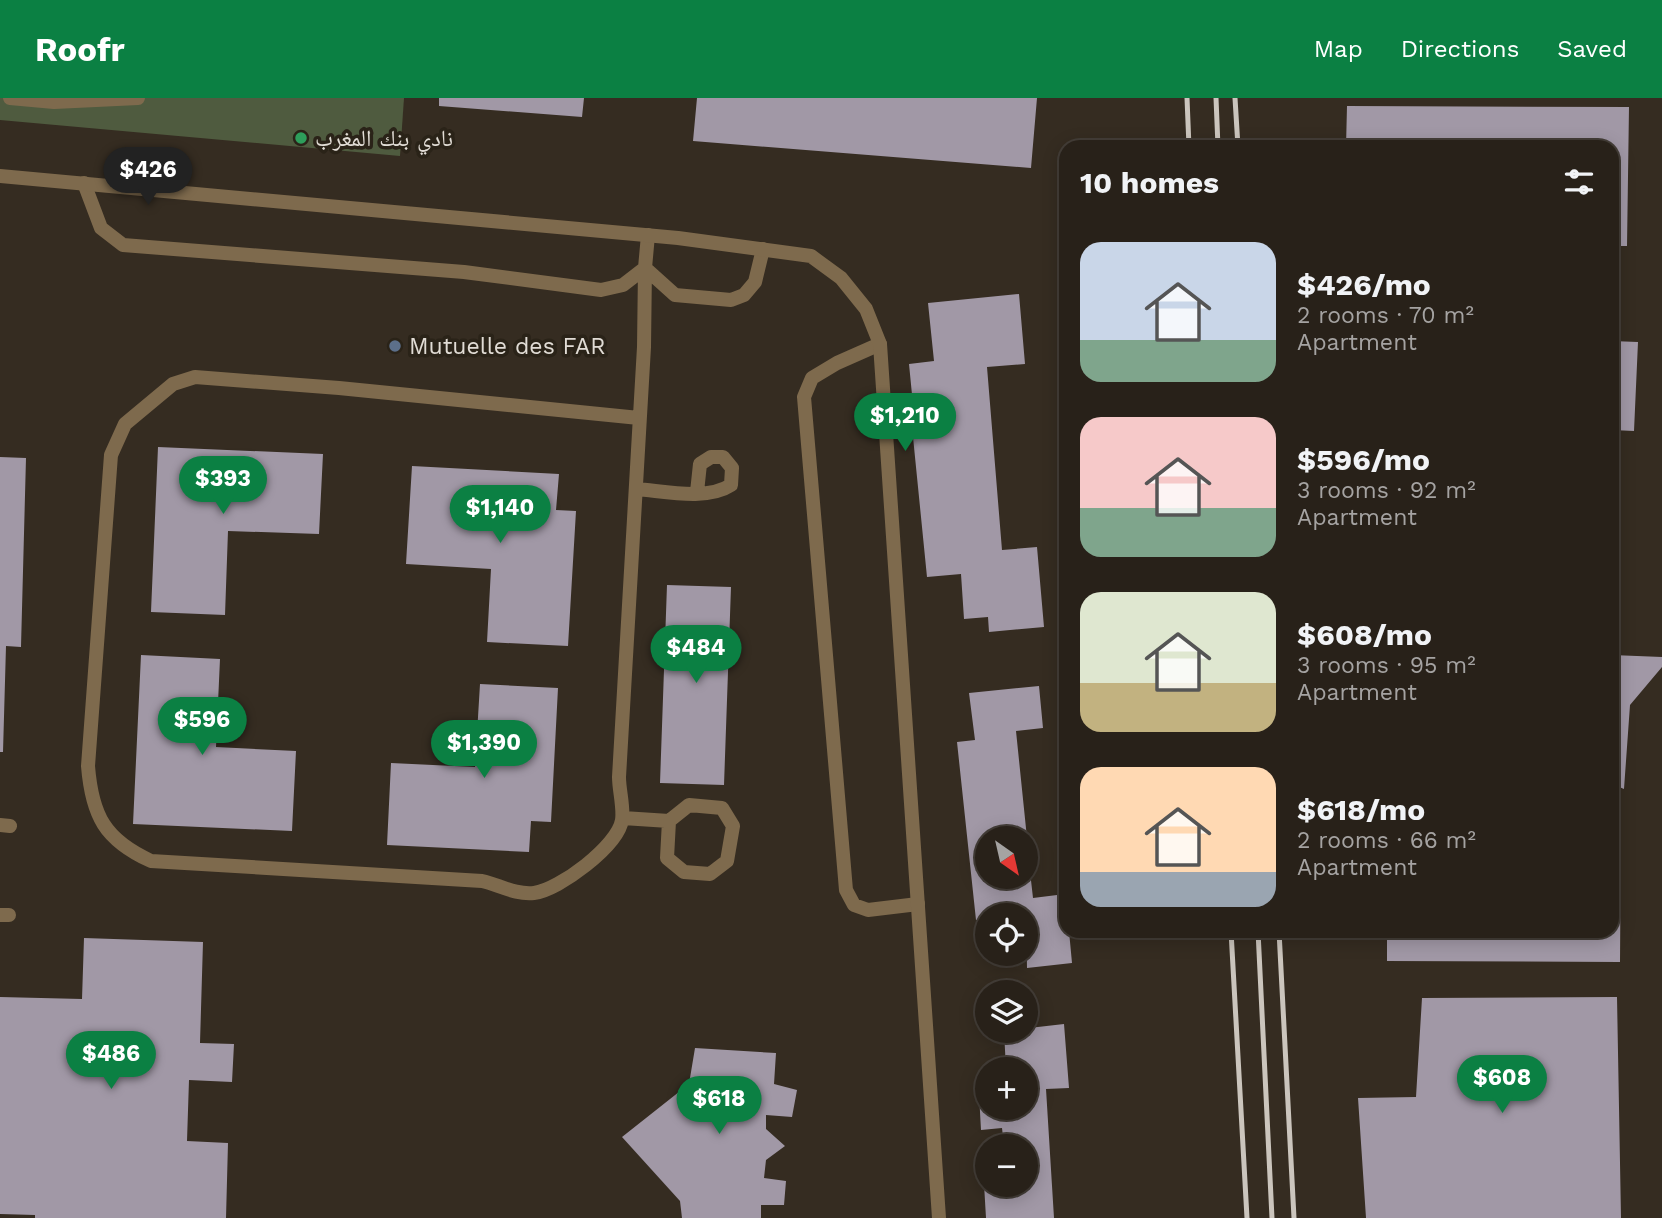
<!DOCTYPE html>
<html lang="en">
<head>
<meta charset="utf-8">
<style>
  :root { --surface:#282119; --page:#342e26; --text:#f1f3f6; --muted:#a5a3a2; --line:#443e38; --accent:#0b8043 }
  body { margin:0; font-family:"Work Sans","Noto Naskh Arabic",sans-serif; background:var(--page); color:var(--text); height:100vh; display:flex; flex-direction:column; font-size:26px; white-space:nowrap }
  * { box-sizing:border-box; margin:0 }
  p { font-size:23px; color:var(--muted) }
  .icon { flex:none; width:38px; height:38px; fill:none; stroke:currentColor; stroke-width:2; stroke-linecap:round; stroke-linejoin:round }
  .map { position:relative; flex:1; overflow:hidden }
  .side { position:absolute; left:1059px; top:42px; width:560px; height:798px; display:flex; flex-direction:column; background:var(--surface); border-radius:21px; box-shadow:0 4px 18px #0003,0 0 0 2px var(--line) }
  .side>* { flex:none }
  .needle { width:46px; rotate:146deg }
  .buttons { position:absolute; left:975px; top:728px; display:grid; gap:14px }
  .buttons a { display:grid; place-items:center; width:63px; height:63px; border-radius:50%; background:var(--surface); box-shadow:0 4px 18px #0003,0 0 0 2px var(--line); font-size:35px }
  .price { position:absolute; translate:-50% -60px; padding:0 16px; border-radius:24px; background:var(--accent); color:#fff; font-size:23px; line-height:46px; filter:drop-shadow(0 2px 4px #0008) }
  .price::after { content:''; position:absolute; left:50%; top:42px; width:21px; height:16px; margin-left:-10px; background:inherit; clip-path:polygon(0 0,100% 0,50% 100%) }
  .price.selected { background:#222; color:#fff }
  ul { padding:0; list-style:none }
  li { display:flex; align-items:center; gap:21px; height:175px; padding:0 21px }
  li span { display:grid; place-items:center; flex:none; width:196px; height:140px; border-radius:21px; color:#555 }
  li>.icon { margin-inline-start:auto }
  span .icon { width:84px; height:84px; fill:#fffc; stroke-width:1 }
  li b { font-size:30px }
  h2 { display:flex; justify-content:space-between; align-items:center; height:84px; padding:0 21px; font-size:30px }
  header { display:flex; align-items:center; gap:42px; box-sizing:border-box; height:98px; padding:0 35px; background:var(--accent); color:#fff }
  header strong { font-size:33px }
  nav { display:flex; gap:38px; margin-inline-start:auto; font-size:24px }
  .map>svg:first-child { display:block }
  .green { fill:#4f5b3f }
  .building { fill:#a198a6 }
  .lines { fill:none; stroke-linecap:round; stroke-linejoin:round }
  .service { stroke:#7e6a4d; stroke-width:14 }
  .minor { stroke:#7e6a4d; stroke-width:14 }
  .rail { stroke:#cbc5bd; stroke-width:5 }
  .leisure-dot { fill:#2e9e5b; stroke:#2a2318; stroke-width:2.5 }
  .service-dot { fill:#5c6f8a; stroke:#2a2318; stroke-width:2.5 }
  .labels { text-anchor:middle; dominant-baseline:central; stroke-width:7; stroke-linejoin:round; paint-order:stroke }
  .poi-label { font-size:23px; fill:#e1dcd5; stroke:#2a2318; text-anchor:start }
</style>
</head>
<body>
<header>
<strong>Roofr</strong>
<nav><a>Map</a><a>Directions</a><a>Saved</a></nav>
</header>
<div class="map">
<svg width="1662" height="1120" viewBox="0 0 1662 1120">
  <rect width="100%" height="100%" fill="#352c21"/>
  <path class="green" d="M0,0H404L400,58L0,22Z"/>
  <path class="building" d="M439,0H584L582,19L439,8Z
    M697,0H1037L1031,70L693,43Z
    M1347,8L1629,9L1627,148H1612V49H1346Z
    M1019,196L1025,266L987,269L1002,452L1037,449L1044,529L989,534L988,519L964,521L961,476L927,479L912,329L931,327L930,315L914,317L909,266L934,263L928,205Z
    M1612,243L1638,244L1634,333L1612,332Z
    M158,349L323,356L319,436L228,433L225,517L151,514Z
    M0,359L26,360L21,549L6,548L3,654H0Z
    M412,368L559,376L556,412L576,413L568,548L487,544L491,471L406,466Z
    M667,487L731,489L724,687L660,685Z
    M141,557L220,561L216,649L296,653L292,733L133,726Z
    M1612,557L1662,559V569L1630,607L1624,691L1612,686Z
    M480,586L558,590L551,724L531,723L529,754L387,747L391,665L475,669Z
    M1039,588L1043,630L1016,633L1027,740H987V779H1026L1027,747L1033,800L1065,796L1066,833H1069L1072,865L1027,870L1026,817H987V821L976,822L957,644L975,642L969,595Z
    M1612,726H1621L1620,864L1387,863V833H1612Z
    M84,840L203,844L200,945L234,946L232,984L189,982L187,1043L228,1045L226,1120H35V1117L0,1116V899L82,901Z
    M1617,899L1621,1120H1366L1358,1000L1416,999L1422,900Z
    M1064,926L1069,990L1046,991L1054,1120H986L982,1052H987V1087H1026V1048H1004L1002,1030L981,1032L979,996L987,995V1010H1026V971H1006L1004,933Z
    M695,950L776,955L774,986L797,992L792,1019L766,1017V1031L785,1048L766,1062L764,1080L786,1083L784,1107H761V1120H682L680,1103L622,1039L689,986Z"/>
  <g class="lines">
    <path class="service" d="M10,0L54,4L138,0
      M84,85L101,130L123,147L464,174L601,192L623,187L645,170L648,137
      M880,246L837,265L812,280L804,299L846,792L854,807L868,812L918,806
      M639,320L339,290L195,279L173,286L125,326L111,357L88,668C92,718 105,742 151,763L482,783C499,787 516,797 534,795C559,792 618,748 622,722C624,710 619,692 619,679L644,249L645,170L675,197L731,202L744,197L755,184L763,151
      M637,391C664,393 707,403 731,387L732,370L723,359H711L700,366L697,394
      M623,720L669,723L689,707L722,710L733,728L727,763L710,776L684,774L667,760L669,723
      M0,727L10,728
      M0,817H9"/>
    <path class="minor" d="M0,78L678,140L811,158L841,180L866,211L880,246L939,1120"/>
    <path class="rail" d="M1187,0L1189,49
      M1216,0L1218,49
      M1235,0L1238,49
      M1231,833L1247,1120
      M1258,833L1272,1120
      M1279,833L1294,1120"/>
  </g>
  <circle class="leisure-dot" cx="301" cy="40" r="7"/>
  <circle class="service-dot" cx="395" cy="248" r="7"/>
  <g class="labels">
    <g class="poi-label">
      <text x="315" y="40">نادي بنك المغرب</text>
      <text x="409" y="248">Mutuelle des FAR</text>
    </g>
  </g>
</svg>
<div class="buttons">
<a><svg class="needle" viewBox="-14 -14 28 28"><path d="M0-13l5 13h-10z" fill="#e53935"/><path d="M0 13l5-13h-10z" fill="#a5a3a2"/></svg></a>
<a><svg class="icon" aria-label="locate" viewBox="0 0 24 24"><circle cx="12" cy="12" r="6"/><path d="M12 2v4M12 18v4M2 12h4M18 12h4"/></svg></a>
<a><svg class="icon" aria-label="layers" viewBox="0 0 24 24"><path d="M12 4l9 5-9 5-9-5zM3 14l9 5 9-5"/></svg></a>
<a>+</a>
<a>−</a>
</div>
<b class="price selected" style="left:148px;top:109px">$426</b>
<b class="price" style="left:905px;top:355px">$1,210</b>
<b class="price" style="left:223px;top:418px">$393</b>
<b class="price" style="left:500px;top:447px">$1,140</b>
<b class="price" style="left:696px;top:587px">$484</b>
<b class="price" style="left:202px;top:659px">$596</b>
<b class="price" style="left:484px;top:682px">$1,390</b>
<b class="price" style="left:111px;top:993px">$486</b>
<b class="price" style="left:1502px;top:1017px">$608</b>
<b class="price" style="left:719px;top:1038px">$618</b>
<section class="side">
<h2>10 homes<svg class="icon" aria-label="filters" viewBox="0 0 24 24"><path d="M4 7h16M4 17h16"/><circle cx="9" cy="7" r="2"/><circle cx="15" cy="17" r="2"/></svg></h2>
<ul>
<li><span style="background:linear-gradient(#c9d6e8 70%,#7fa58c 0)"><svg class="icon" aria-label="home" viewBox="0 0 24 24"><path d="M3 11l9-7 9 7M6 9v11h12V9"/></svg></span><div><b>$426/mo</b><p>2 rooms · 70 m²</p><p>Apartment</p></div></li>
<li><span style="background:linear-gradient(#f6c9c9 65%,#7fa58c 0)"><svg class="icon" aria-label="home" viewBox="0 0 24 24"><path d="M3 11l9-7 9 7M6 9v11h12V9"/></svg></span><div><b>$596/mo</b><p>3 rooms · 92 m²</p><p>Apartment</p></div></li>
<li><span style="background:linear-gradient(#dfe7d0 65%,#c2b280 0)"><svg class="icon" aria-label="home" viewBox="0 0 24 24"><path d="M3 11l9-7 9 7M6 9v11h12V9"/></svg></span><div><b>$608/mo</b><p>3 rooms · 95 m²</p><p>Apartment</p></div></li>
<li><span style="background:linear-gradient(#ffd9b3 75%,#9aa5b1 0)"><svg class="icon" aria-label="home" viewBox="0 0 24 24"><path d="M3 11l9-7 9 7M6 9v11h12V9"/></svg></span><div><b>$618/mo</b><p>2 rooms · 66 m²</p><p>Apartment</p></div></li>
</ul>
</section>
</div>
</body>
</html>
